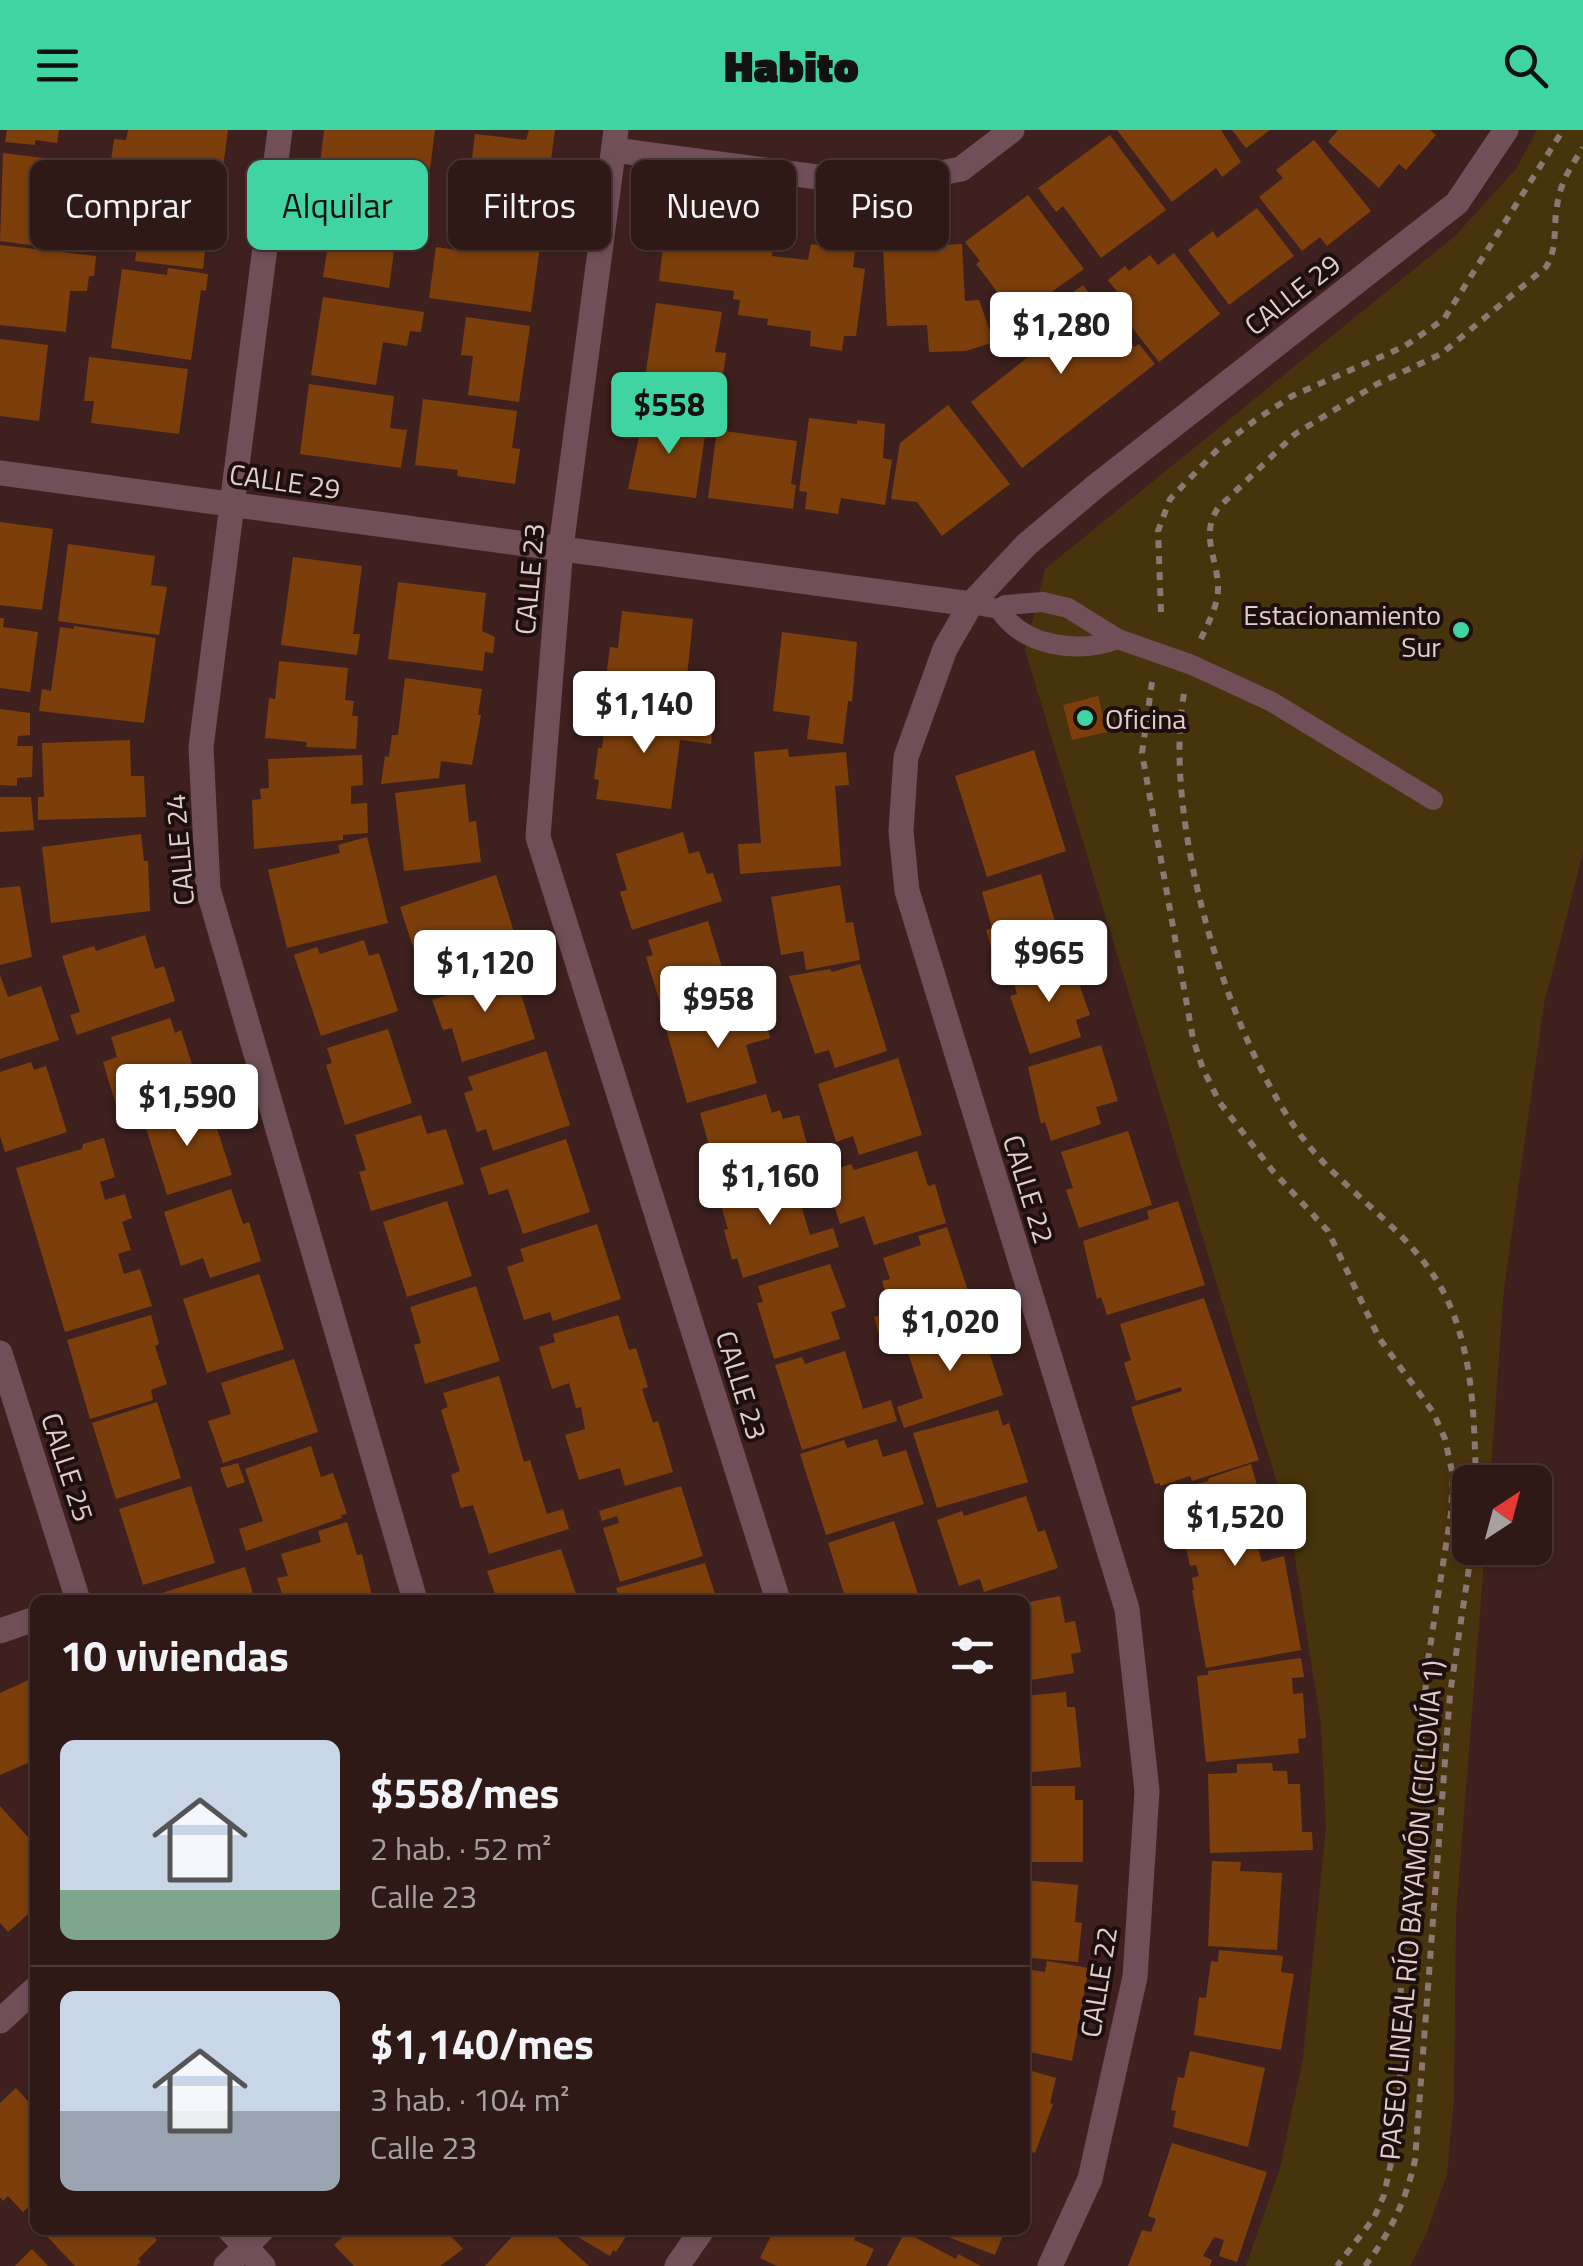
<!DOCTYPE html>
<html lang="es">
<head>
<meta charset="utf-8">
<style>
  :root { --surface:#2e1916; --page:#3a2623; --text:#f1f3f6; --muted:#a7a0a1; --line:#493835; --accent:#40d4a2 }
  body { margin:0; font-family:"Titillium Web",sans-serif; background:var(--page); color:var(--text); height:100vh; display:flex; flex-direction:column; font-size:38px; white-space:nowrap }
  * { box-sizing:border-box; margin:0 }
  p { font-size:32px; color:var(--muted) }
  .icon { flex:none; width:55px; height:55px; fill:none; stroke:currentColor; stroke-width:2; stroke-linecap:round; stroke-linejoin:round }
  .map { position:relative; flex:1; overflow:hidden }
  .panel { position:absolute; left:30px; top:1465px; width:1000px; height:640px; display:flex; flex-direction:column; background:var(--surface); border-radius:15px; box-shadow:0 2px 8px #0004,0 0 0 2px var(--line) }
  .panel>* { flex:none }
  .top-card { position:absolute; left:30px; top:30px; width:1000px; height:90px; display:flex; gap:20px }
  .needle { width:65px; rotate:36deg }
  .tools { position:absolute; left:1452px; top:1335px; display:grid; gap:20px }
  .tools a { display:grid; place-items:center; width:100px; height:100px; border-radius:15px; background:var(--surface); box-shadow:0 2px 8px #0004,0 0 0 2px var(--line); font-size:50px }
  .price { position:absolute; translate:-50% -85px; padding:0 22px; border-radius:10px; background:#fff; color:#222; font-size:32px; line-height:65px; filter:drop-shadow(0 2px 5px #0008) }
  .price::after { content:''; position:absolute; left:50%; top:60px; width:30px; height:22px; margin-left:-15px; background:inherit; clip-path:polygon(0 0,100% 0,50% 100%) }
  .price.selected { background:var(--accent); color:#111 }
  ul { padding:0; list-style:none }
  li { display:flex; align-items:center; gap:30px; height:250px; padding:0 30px }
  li+li { border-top:2px solid var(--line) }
  li span { display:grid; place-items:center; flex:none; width:280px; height:200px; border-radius:15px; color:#555 }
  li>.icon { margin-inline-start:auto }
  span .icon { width:120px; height:120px; fill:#fffc; stroke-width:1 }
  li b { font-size:42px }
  h2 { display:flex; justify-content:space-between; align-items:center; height:120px; padding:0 30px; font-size:42px }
  .tag { padding:0 35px; border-radius:15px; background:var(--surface); box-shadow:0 2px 8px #0004,0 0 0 2px var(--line); font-size:35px; line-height:90px }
  .tag.selected { background:var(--accent); color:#111 }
  header { display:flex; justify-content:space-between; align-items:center; height:130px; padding:0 30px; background:var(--accent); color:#111; font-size:45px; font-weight:800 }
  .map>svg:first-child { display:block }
  .green { fill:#47340c }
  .building { fill:#7c3f0c }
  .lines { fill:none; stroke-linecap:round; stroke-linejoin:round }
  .path { stroke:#8e7673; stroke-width:6; stroke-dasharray:8 8; stroke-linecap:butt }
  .service { stroke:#704f59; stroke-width:20 }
  .minor { stroke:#704f59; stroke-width:25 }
  .poi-dot { fill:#40d4a2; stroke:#1c0f0d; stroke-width:4 }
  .labels { text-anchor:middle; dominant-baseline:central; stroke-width:8; stroke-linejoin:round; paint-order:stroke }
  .street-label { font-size:28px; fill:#e1cdcb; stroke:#1c0f0d }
  .poi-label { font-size:28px; fill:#e1cdcb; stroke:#1c0f0d; text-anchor:end }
</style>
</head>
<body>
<header><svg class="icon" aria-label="menu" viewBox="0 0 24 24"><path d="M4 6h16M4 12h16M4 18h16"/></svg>Habito<svg class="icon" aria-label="search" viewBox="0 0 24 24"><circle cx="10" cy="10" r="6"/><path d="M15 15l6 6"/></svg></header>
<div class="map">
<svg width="1583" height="2136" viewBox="0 0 1583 2136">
  <rect width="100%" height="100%" fill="#3e211e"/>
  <path class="green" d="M1537,0H1583V723L1544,874L1504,1159L1490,1352H1470V1418H1485L1456,1785L1454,1968L1447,2044L1427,2102L1410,2136H1246L1280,2038L1303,1928L1326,1696L1321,1595L1290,1396L1025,520L1045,439L1455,106L1516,39Z"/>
  <path class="building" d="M7,0H59L57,13L35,10V15L5,12Z
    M128,0H228L221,52L110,38L114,9L126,10Z
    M324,0H435L426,69L322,57L323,51H318Z
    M529,0H555L543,91L477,83L480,53L469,52L475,4L526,10Z
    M1117,0H1221L1241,32L1222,47L1216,38L1172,72Z
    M1232,0H1270L1246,18Z
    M1338,0H1430L1436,5L1406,40L1399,34L1379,58L1328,12Z
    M1110,5L1166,80L1101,128L1063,76L1056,82L1038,58Z
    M1314,10L1371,81L1327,116L1320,107L1302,121L1259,67L1283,48L1276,40Z
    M3,23L68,31L64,59H69L61,119L0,111Z
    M144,51L212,58L203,139L135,131Z
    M1028,65L1084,139L1016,187L1019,191L1005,203L993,187L1008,176L976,134L980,131L965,112Z
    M335,68L411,80L409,93L398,91L389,158L323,147Z
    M1257,78L1294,126L1229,175L1188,120L1213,101L1217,108Z
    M667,82L776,91L772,126L808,130L811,114L855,120L853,137L865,139L856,206H844L842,221L810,216L811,201L767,195L768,189L738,185L740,170L733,169L734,161L659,151Z
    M475,93L542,102L531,182L429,168L436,117L471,122Z
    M962,114L965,171L979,170L994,212L966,221L929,222L927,195L887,196L883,118Z
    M0,115L96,126L94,146H89L87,161H70L66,202L0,195Z
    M1174,123L1220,184L1159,232L1116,177L1124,171L1108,150L1125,136L1129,141L1150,125L1158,135Z
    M168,138L208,144L206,161L201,160L191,230L111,218L122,139L167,145Z
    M1083,155L1107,187L1110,185L1134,217L1139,214L1155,234L1022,338L971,272L1037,220L1026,205L1045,191L1040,185Z
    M323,167L424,182L421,202L410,201L407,216L383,212L376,255L311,245Z
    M656,173L722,182L715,222L726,223L721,260L645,248Z
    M466,187L530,196L519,272L468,265L473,226L461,225Z
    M0,209L48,215L39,291L0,286Z
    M89,227L188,239L179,304L91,293L94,271H84Z
    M309,254L394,266L390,298L407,300L401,338L300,324Z
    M423,269L517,281L512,318L520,319L515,354L457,346L458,340L415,335Z
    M948,275L1010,354L942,406L917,372L891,369L900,313Z
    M643,287L707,291L696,368L628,359Z
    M809,288L857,294V290L885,294L883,328L892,330L885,375L841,368L838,384L805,379L807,362L799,361Z
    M717,300L797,311L791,354L796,355L793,379L708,368Z
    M0,392L53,399L42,480L0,475Z
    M68,414L155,426L151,455L167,457L159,505L58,491Z
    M293,427L362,436L353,504H360L357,525L281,515Z
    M398,452L486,463L482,501L495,507L493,523L485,522L483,541L388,529Z
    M622,481L693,489L685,565L605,555L610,517L618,518Z
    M0,488H4L3,497L38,502L30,562L0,558Z
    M74,496L156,508L144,593L39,581L42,559L51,561L60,497L74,499Z
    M782,502L857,512L852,572L848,571L843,614L807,609L810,586L773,581Z
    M279,531L348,538L345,570L354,571L352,586H358L356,619L306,617L307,612L265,608L269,568L275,569Z
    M405,548L482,559L478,585H481L472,635L441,631L439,648L381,654L385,626L389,627L392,605H398Z
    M1098,566L1107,602L1072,610L1063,575Z
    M607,578L713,592L711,614L680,610L671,679L596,669L599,650L594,649L598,618H602Z
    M0,579L30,583V605L18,606L17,616H33L32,647L17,648V656L0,655Z
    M130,610L131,646H144L146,687L38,690V667H44L42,613Z
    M788,619L789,627L846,622L849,655L835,656L841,736L740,744L738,714L761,713L754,622Z
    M1034,620L1066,721L987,747L955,646Z
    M362,625L363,655L351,656V674L367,673L368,703L343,705V710L254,719L252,670L261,669L260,659L269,658L268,629Z
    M465,654L469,692L476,691L481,732L404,741L395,663Z
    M0,667H31L34,700L0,702Z
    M683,702L689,724L699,721L707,744L713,743L722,771L632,800L620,762L627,760L616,724Z
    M141,704L144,731H148L150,781L51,793L42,717Z
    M367,707L388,793L287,818L268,740L340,723L338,715Z
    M1041,744L1058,802L1044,806L1049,823L997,838L986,800L992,798L982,762Z
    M496,745L520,821L424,851L400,777Z
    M840,755L846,793L853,792L860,830L806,840L803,821L781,825L771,767Z
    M20,756L32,827L0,835V758Z
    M708,791L725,847L729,846L734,864L664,886L646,827L653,825L648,810Z
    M145,805L155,839L164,836L175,871L77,905L70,885L80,882L62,826L94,816L96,821Z
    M364,810L369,826L379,823L398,881L321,906L294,825L317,817L320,824Z
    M1070,828L1090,885L1076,890L1081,907L1030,924L1010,866L1017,864L1012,847Z
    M860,834L887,921L835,938L829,920L815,924L789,846L830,839L832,842Z
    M513,838L535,909L462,932L452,898L443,900L432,870L448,865L445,859Z
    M0,845L8,867L41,856L59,910L0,929Z
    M761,872L770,908L746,915L757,953L687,973L666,899Z
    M170,888L175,903L181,900L200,959L119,985L103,932L117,927L111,907Z
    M388,899L412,973L345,995L326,935L332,933L327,918Z
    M1101,915L1118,971L1096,977L1101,994L1051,1011L1045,992L1041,994L1028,937Z
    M546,921L570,995L493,1021L486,999L477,1002L464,963L473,960L468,947Z
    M898,928L922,1005L859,1025L853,1006L836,1012L818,954Z
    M31,932L34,940L46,936L67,1002L5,1022L0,1006V942Z
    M766,964L772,983L780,980L783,989L799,985L812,1032L715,1060L704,1021L710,1019L700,983Z
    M200,974L205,988L213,986L232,1045L167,1065L144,992Z
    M421,985L427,1004L446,999L464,1054L371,1081L359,1042L366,1040L355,1005Z
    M1128,1001L1152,1075L1079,1098L1066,1060L1073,1058L1061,1022Z
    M104,1008L115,1047L100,1052L105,1070L125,1064L132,1088L122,1092L131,1120L118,1124L124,1144L140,1139L152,1176L65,1202L16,1038L82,1019L83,1014Z
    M566,1009L590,1082L523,1104L508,1059L489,1065L480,1038Z
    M917,1021L928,1056L935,1054L946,1093L874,1115L864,1086L840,1094L824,1043L851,1034L854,1040Z
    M793,1049L810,1105L833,1098L839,1117L743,1148L737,1128L732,1130L724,1100L728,1099L717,1063L743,1055L746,1063Z
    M231,1059L243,1094L249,1092L261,1131L210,1148L203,1128L181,1136L164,1082Z
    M447,1071L472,1146L407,1167L383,1092Z
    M1178,1071L1205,1155L1107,1185L1101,1167L1097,1169L1083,1111L1149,1089L1147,1081Z
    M597,1094L621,1169L553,1191L550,1182L524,1190L507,1137L524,1131L520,1119Z
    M947,1097L974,1179L880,1208L874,1187L891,1182L882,1151L890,1149L883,1128L921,1115L918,1106Z
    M830,1134L846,1177L831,1182L840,1209L774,1229L757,1173L763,1172L758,1156Z
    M259,1144L284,1219L207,1243L183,1169Z
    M476,1156L500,1231L425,1254L414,1215L421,1213L410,1177Z
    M1204,1168L1259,1330L1192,1351L1190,1346L1160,1356V1353L1155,1354L1131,1277L1182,1261L1181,1257L1136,1271L1124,1233L1131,1230L1120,1194Z
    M151,1185L159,1214L155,1216L167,1254L151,1260L153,1270L90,1289L67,1210Z
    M618,1185L629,1220L636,1218L648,1257L642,1259L653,1293L658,1291L673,1342L625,1356L620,1338L579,1350L565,1305L585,1299L581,1277L576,1278L569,1253L552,1259L539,1217L555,1212L553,1204Z
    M979,1191L1003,1265L904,1298L897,1277L923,1268L905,1214Z
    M845,1221L863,1279L891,1270L897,1291L802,1320L775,1235L802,1227L805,1234Z
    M294,1229L318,1302L223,1333L208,1291L231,1284L221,1253Z
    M499,1246L524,1332L530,1330L547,1384L563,1379L569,1399L489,1424L473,1375L461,1378L451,1345L460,1341L441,1280L448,1277L443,1263Z
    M157,1272L181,1348L116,1369L92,1293Z
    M998,1280L1003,1296L1009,1293L1028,1352L937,1378L913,1303Z
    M877,1309L883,1327L906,1320L924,1374L826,1405L800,1324L844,1310L847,1318Z
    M311,1316L321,1347L333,1343L347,1384L341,1385L342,1388L246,1421L239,1399L263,1391L245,1339Z
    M238,1333L245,1352L227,1358L220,1338Z
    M1251,1334L1259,1362L1266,1360L1277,1398L1254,1404L1262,1432L1284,1426L1301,1520L1206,1538L1192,1460H1194L1192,1448L1199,1446L1196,1435L1190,1436L1182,1400L1175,1402L1165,1362L1208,1351L1209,1348Z
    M191,1356L215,1433L143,1455L119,1379Z
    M681,1356L703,1426L620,1452L603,1398L619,1393L617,1386L602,1391L599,1381Z
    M1026,1366L1038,1402L1045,1400L1058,1438L984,1462L980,1449L959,1456L937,1390L962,1381L964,1386Z
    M894,1391L918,1464L900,1470H846L828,1413Z
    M347,1392L357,1425L362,1424L373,1470H275L283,1467L277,1448L288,1446L281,1424L321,1412L318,1401Z
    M561,1419L578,1470H497L487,1441Z
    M705,1433L717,1470H620L616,1458Z
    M245,1437L255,1470H153L152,1466Z
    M1060,1466L1065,1493L1075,1491L1081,1522L1071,1524L1074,1543L1025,1551V1473Z
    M1301,1528L1304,1547L1292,1548L1293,1564L1303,1563L1306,1608L1298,1609L1299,1623L1206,1632L1197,1546L1208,1545V1541Z
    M35,1547V1630L0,1645V1563Z
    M1066,1562L1067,1577H1075L1081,1637L1025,1643V1566Z
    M1272,1633L1273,1641H1287L1288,1654H1300L1302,1702H1312L1313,1720L1210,1723L1208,1644L1237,1643V1634Z
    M1025,1656H1075V1670H1083V1732H1025Z
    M0,1676L35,1715V1778L8,1802L0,1793Z
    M1212,1731L1241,1732L1240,1741L1282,1743L1277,1820L1208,1816Z
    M1025,1750L1078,1755L1075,1792L1082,1793L1078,1832L1031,1828V1831L1025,1830Z
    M1219,1820L1283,1826L1281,1842L1294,1844L1281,1920L1194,1905L1199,1867L1206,1868L1211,1831L1218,1832Z
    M1047,1831L1089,1838L1072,1931L1025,1921V1839L1045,1842Z
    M1190,1921L1265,1938L1248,2017L1173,1997L1176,1981L1171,1980L1178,1947L1184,1948Z
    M1025,1939L1056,1948L1050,1973L1053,1974L1035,2023L1025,2020Z
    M16,1958L35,1979V2071L23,2082L8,2066L3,2071L0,2067V1973Z
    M1172,2013L1267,2042L1237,2132L1219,2126L1224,2110L1214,2107L1203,2126L1212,2130L1210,2136H1128L1142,2100L1151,2102L1156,2089L1148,2086Z
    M41,2100H148L157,2110L138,2129L141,2132L136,2136H75Z
    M351,2100H445L463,2119L440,2136H354L334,2115Z
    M518,2100H549L589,2136H485Z
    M576,2100H630L616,2122L613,2120L610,2126L573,2104Z
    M774,2100H858L854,2110L874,2119L866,2136H777L760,2128Z
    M930,2100H1005L995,2125Z
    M905,2102L956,2129L958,2124L981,2136H887Z
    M32,2119L48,2136H15Z"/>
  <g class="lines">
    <path class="path" d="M1161,482L1158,401L1170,369L1220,317L1254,291L1292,266L1405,216L1444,189L1563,0
      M1201,509C1208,493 1219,474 1218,456C1217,427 1200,405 1218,378L1295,304L1377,254L1441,224L1546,137C1558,118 1553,98 1557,76C1560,53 1571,36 1583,18
      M1152,552L1142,623L1193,909L1203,939L1220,973L1272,1040L1328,1101L1379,1208L1433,1282L1445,1309L1453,1346L1451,1383L1428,1530L1405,1804L1400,1870V1991L1384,2065L1374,2088L1337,2136
      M1184,564C1161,688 1229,918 1309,1016C1352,1068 1415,1104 1446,1167C1474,1225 1474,1289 1476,1352
      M1365,2136C1390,2103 1406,2071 1415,2030L1450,1564L1472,1418"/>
    <path class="service" d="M971,474L999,479L1005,475L1043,472L1068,478L1118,509L1192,535L1272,572L1433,670
      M999,479C1023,517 1079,524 1118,509"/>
    <path class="minor" d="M280,0L201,617L208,759L415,1470
      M616,0L561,417L538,707L778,1470
      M614,20L878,55L961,39L1012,0
      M0,343L971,474
      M0,1223L78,1470
      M0,1501L35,1489
      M0,1891L35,1859
      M230,2100L263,2136
      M226,2136L262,2100
      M677,2136L702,2100
      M1050,2136L1090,2049L1135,1847L1147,1661L1127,1479L907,761L901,701L906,627L945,519L971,474L1026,415L1096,356L1457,73L1506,0"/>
  </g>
  <g class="poi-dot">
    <circle cx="1461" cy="500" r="10"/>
    <circle cx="1085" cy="588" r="10"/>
  </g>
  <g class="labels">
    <g class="street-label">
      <text transform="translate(1292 164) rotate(-38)">CALLE 29</text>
      <text transform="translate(285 351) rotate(8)">CALLE 29</text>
      <text transform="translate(529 449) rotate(-85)">CALLE 23</text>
      <text transform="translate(179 720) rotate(-95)">CALLE 24</text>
      <text transform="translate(1029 1059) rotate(73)">CALLE 22</text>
      <text transform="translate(742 1255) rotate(73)">CALLE 23</text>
      <text transform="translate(68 1337) rotate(72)">CALLE 25</text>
      <text transform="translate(1411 1780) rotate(-85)">PASEO LINEAL RÍO BAYAMÓN (CICLOVÍA 1)</text>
      <text transform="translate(1098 1852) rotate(-81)">CALLE 22</text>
    </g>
    <g class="poi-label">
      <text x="1441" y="484">Estacionamiento<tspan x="1441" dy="32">Sur</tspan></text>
      <text x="1105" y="588" text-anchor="start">Oficina</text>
    </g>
  </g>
</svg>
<div class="tools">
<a><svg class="needle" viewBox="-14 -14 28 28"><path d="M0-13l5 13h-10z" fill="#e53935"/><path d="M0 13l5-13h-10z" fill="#a7a0a1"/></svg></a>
</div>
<b class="price" style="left:1061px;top:247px">$1,280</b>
<b class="price selected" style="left:669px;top:327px">$558</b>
<b class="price" style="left:644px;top:626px">$1,140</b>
<b class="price" style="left:1049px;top:875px">$965</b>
<b class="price" style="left:485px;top:885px">$1,120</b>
<b class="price" style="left:718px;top:921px">$958</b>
<b class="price" style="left:187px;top:1019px">$1,590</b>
<b class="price" style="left:770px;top:1098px">$1,160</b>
<b class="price" style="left:950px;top:1244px">$1,020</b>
<b class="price" style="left:1235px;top:1439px">$1,520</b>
<div class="top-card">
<a class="tag">Comprar</a>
<a class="tag selected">Alquilar</a>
<a class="tag">Filtros</a>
<a class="tag">Nuevo</a>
<a class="tag">Piso</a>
</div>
<section class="panel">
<h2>10 viviendas<svg class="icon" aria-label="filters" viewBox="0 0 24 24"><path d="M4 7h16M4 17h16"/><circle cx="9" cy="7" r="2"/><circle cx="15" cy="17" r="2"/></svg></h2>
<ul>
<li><span style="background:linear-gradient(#c9d6e8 75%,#7fa58c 0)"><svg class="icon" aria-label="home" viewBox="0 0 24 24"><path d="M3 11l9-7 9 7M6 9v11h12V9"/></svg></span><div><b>$558/mes</b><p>2 hab. · 52 m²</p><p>Calle 23</p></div></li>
<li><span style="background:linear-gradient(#c9d6e8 60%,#9aa5b1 0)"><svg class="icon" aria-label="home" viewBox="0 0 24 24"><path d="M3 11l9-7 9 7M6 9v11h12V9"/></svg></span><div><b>$1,140/mes</b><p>3 hab. · 104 m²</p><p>Calle 23</p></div></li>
</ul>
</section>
</div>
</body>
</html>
